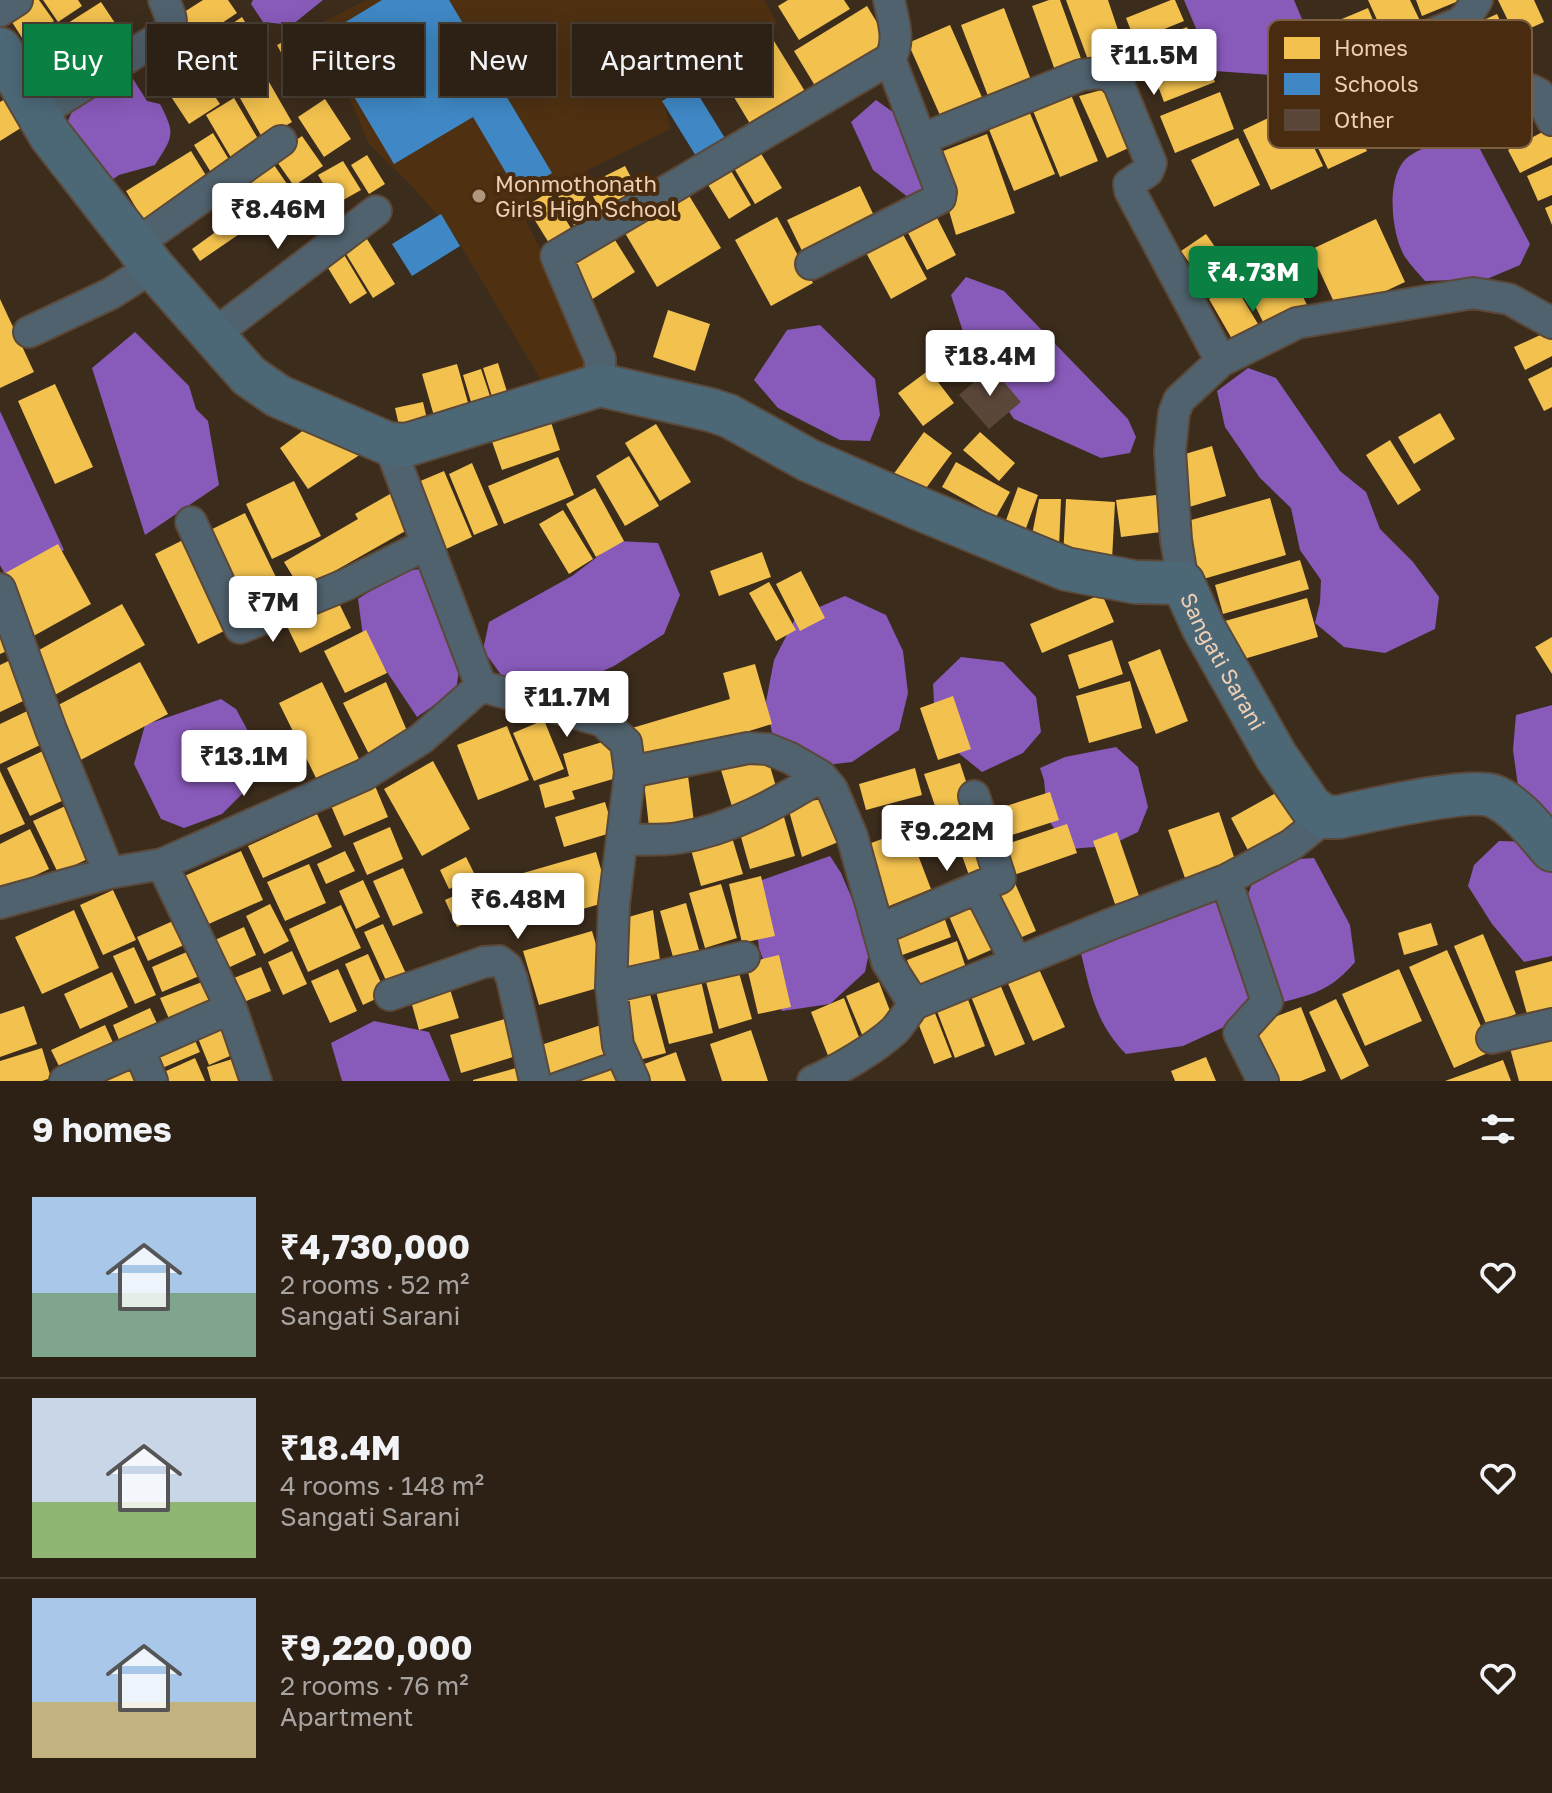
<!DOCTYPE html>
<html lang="en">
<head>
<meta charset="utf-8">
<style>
  :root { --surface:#2d2115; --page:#35291e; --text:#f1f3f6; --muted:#a7a3a0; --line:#483e34; --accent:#0b8043 }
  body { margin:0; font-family:"Golos Text",sans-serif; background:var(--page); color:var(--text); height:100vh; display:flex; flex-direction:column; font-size:30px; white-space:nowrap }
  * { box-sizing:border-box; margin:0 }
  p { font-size:26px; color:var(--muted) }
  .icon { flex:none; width:44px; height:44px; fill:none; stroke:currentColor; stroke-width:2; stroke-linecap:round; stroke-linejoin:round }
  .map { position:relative; height:1081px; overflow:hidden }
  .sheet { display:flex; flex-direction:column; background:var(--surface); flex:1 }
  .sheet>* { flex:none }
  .top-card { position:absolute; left:24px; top:24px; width:800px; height:72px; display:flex; gap:16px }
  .price { position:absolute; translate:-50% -68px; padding:0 18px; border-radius:8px; background:#fff; color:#222; font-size:26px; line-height:52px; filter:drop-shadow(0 2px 4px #0008) }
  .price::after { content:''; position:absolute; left:50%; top:48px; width:24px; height:18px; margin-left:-12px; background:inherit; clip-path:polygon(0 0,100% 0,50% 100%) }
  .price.on { background:var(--accent); color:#fff }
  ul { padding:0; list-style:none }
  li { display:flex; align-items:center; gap:24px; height:200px; padding:0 32px }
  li+li { border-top:2px solid var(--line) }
  li span { display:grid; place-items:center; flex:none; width:224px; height:160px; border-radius:0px; color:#555 }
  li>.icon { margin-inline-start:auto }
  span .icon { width:96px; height:96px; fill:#fffc; stroke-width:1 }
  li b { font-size:34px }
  h2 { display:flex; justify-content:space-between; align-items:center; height:96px; padding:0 32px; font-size:34px }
  .tag { padding:0 28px; border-radius:0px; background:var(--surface); box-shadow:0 4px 20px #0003,0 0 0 2px var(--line); font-size:28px; line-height:72px }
  .tag.on { background:var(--accent); color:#fff }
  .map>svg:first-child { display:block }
  .built { fill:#4f3112 }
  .water { fill:#885aba }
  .homes { fill:#f2c14e }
  .schools { fill:#3f88c5 }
  .building { fill:#5b473a }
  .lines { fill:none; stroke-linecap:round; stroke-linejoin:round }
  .lane-casing { stroke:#5a493a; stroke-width:18 }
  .street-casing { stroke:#5a493a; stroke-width:34 }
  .secondary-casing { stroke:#5a493a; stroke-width:46 }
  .lane { stroke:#50626e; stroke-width:14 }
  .street { stroke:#50626e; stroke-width:30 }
  .secondary { stroke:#4c6877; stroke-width:42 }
  .poi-dot { fill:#b0967f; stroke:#492c0f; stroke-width:3 }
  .labels { text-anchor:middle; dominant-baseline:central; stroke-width:8; stroke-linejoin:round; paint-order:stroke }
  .poi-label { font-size:22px; fill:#eecfb4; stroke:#492c0f; text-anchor:start }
  .street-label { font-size:22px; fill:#eecfb4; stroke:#492c0f }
  .key { fill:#492c0f; stroke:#7b5d41; stroke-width:2 }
  .key-label { font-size:22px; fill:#eecfb4 }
</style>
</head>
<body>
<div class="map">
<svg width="1552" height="1081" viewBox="0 0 1552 1081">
  <rect width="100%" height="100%" fill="#3c2c1c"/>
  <path class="built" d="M366,0H764L777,23L753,49L658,78L670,129L518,205L597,361L594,378L547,390L454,234L412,186L369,144L344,85L311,28Z"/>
  <path class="water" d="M253,0H323L292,25L263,22L251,4Z
    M1184,0H1294L1312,43L1309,64L1286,76L1214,71Z
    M128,71L147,101L160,104C176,135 173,136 155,165L119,175L103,186L63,132L74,107Z
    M876,100L911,125L938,189L922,208L873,170L851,122Z
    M1473,136L1530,244L1520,265L1487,279L1425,281C1419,274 1411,266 1405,257C1391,235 1385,175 1408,157C1427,143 1451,140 1473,136Z
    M966,277L1004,291L1128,419L1136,437L1130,453L1101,458L1014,419L971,356L951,295Z
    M820,325L875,379L880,415L870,441L840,440L778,408L754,380L787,330Z
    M135,332L189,386L196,409L208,421L219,485L145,535L92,368Z
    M1248,368L1276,378L1340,471L1366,492L1380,529L1413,562L1439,597L1435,629L1385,653L1344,647L1315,623L1320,602L1321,580L1300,550L1291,508L1260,478L1225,427L1217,391Z
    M0,411L64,550L7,578L0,565Z
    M618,541L658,543L680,595L664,634L614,666L573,685L539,684L502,676L483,650L489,622L572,576Z
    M422,569L461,657L456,690L417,717L363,636L358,599L401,571Z
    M845,596L886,615L903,651L908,693L899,730L852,762L826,765L774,743L766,702L774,660L796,617Z
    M961,657L1003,662L1036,697L1041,732L1023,753L982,772L956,751L934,703L933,684Z
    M221,699L236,709L255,744L253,783L222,814L184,828L161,819L134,764L145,725Z
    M1552,705V829L1518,786L1513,750L1516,715Z
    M1116,747L1138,767L1148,807L1138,832L1109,846L1068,849L1048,819L1044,780L1040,768L1065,757Z
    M1499,841L1531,842L1552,865V956L1524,962L1492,924L1468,886L1474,865Z
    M830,856L841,873L871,943L865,972L830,1004L782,1011L759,948L751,884Z
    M1314,858L1350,925L1355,962C1333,988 1316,994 1283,1002L1244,904L1254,879L1285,860Z
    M1216,897L1263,1001L1222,1028L1183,1046L1126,1054C1095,1023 1090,990 1080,949Z
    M374,1021L429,1032L450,1081H342L331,1043Z"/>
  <path class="homes" d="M23,0H39L54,21L24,41L5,11Z
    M43,0H78L82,6L58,22Z
    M203,0H228L237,13L198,39L181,14Z
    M788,0H844L850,9L799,40L778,6Z
    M1049,0H1060L1084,67L1057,76L1032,6Z
    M1066,0H1108L1130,66L1091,68Z
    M1171,0H1175L1184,21L1135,41L1126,18Z
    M1368,0H1410L1423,27L1388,44Z
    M1416,0H1461L1422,16Z
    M1498,0H1534L1544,22L1515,35Z
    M101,2L127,41L94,63L68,23Z
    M867,6L890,44L817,89L794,51Z
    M1004,8L1031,80L988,96L961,25Z
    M1368,8L1384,47L1347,64L1330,24Z
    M1497,14L1520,65L1490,79L1466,28Z
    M242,17L256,40L214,68L200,45Z
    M59,24L85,63L49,87L23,48Z
    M950,25L985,104L943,122L908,43Z
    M1187,27L1197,53L1151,72L1140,45Z
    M308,29L315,43L285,60L277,45Z
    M180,32L200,62L168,84L147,53Z
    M774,41L806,93L752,127L720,74Z
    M320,45L333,70L295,91L281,67Z
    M1206,58L1215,82L1164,102L1155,78Z
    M198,72L220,104L189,124L168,92Z
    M269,82L292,122L263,139L240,98Z
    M1067,85L1098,161L1060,177L1029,101Z
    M1109,88L1137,144L1107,158L1079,96Z
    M1339,91L1367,151L1328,169L1300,110Z
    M1220,92L1234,129L1175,153L1160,116Z
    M15,93L32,121L0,141V102Z
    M234,98L261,144L233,161L206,115Z
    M325,99L351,139L324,157L298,117Z
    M1027,106L1055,174L1014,191L986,122Z
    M1294,106L1323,166L1271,190L1243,130Z
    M1552,127V157L1520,173L1508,150Z
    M213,133L231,163L212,174L194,145Z
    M987,134L1015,213L956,235L933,155Z
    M302,136L323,166L294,186L273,156Z
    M1238,138L1260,185L1214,207L1191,160Z
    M757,147L782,188L755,204L731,163Z
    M191,151L210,182L145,223L126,191Z
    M367,155L385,184L369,194L351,165Z
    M343,161L361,190L336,204L318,175Z
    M274,165L294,194L263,215L243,187Z
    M1552,165V195L1538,201L1527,176Z
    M625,166L641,196L603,215L587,185Z
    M730,169L751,205L729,219L707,183Z
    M577,181L598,220L577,231L556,192Z
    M860,186L876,220L804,255L787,220Z
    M685,189L721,248L657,287L622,228Z
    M549,192L572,230L549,243L526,206Z
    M1552,205V225L1545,208Z
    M932,208L956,255L927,270L903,223Z
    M239,215L248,228L200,261L192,249Z
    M777,217L813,283L771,306L735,240Z
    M1376,219L1405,282L1339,313L1310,250Z
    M899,227L927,279L891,299L863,247Z
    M362,231L395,284L373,298L340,244Z
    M610,232L635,272L591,300L566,259Z
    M1206,234L1234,274L1209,291L1181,251Z
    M340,248L367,293L350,304L322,258Z
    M1281,252L1308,307L1266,328L1239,273Z
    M1234,284L1258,324L1232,339L1209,299Z
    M0,299L34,372L0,388Z
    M668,310L710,324L695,371L653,357Z
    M1549,331L1552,337V356L1525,370L1514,347Z
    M498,363L509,398L494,403L483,368Z
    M457,364L469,406L434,416L422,374Z
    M1552,367V407L1544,411L1528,379Z
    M481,369L490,396L471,402L463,375Z
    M929,370L954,403L923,426L898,393Z
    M55,384L93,467L55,484L18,401Z
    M423,402L429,428L401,434L395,408Z
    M547,410L560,450L502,470L488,430Z
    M1440,413L1455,439L1414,464L1398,437Z
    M656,424L691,482L660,501L625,443Z
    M309,426L367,450L308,489L280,448Z
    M924,432L952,453L918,499L890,479Z
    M980,432L1015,463L999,481L963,450Z
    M1390,440L1421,490L1398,505L1366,455Z
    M1212,446L1226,496L1189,507L1175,457Z
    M629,456L659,506L625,526L596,476Z
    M558,457L574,495L504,524L488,486Z
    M956,462L1010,492L996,517L942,487Z
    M472,463L498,525L474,535L449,474Z
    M444,471L472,537L446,549L418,482Z
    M294,481L321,536L272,559L246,504Z
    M1018,487L1038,495L1025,531L1005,523Z
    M595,488L624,541L596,557L566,504Z
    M397,490L416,525L301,590L284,562L358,519L355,514Z
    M1164,494L1169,531L1121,537L1116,500Z
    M1270,498L1286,555L1200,580L1184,522Z
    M1039,499H1061L1059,548L1032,535Z
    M1066,499L1115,502L1112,560L1063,558Z
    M563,510L593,559L569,574L539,524Z
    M245,513L287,600L242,622L200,535Z
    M191,536L234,626L198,644L155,554Z
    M58,544L91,604L30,638L0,576Z
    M762,552L771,577L719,596L710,571Z
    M1300,560L1309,589L1223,614L1215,585Z
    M801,571L825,618L800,631L776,584Z
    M769,582L796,630L776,641L749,593Z
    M1102,594L1114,622L1042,653L1030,624Z
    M335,595L351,628L300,653L284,620Z
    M1307,598L1318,637L1237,661L1225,621Z
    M122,604L145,645L53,696L30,655Z
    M0,619L14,648L0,654Z
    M366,630L387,673L345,693L324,651Z
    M1552,637V674L1535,647Z
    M1112,640L1123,674L1079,689L1068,655Z
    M1160,649L1188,721L1156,734L1128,662Z
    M19,656L38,694L0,712V665Z
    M140,662L168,714L73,764L45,712Z
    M755,664L772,724L642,763L632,728L730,699L723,673Z
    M1130,681L1142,728L1089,743L1076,696Z
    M322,682L359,759L317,780L279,703Z
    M386,682L411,740L373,762L343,703Z
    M953,696L971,749L938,760L920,708Z
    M40,705L55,738L0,764V724Z
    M544,720L564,769L534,781L513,733Z
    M507,726L529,780L478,800L457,745Z
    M609,740L620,777L572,791L575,799L545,808L539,785L569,776L563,754Z
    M45,750L68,798L30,816L7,768Z
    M767,756L780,800L734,813L721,770Z
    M433,761L470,829L422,856L384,789Z
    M960,763L978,818L943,829L924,774Z
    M687,768L694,822L649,827L643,773Z
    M915,768L922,795L866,810L859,784Z
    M0,771L25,824L0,835Z
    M373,781L388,817L344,836L329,801Z
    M1283,789L1304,827L1251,856L1231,818Z
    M1050,792L1059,820L996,840L987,812Z
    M832,798L848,838L802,857L787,804Z
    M74,802L98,854L58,873L33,821Z
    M605,802L614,832L564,847L555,817Z
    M782,810L795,856L750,869L737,823Z
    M1219,812L1235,860L1185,878L1168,830Z
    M317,814L332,847L263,878L248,846Z
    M1067,824L1077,853L1011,876L1001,846Z
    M390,827L403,859L367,875L353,843Z
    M977,828L992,871L970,878L955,836Z
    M30,829L49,869L0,892V844Z
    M908,829L931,889L889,906L866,845Z
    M1117,832L1139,896L1115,904L1093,841Z
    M731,834L743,874L701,886L690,846Z
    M241,851L263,900L195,930L173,881Z
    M345,851L355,871L326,884L317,864Z
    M596,852L610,901L528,925L513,876Z
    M466,857L476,877L449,889L440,870Z
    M309,864L326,903L285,921L267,882Z
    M403,868L423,913L393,926L373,881Z
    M761,876L775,936L742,943L729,884Z
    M363,880L380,917L356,929L339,891Z
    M1014,881L1036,931L1008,943L986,893Z
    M480,884L492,911L457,927L445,900Z
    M721,884L737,938L705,948L689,893Z
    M113,890L136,940L103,955L80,905Z
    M978,893L1000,946L968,960L945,907Z
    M686,903L699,950L673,957L660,911Z
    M270,904L289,941L264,954L246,916Z
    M341,905L361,948L308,972L289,929Z
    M74,910L99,968L42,994L15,937Z
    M653,910L660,960L625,969L618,920Z
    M942,911L951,937L897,957L887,931Z
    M182,917L193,941L148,961L137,937Z
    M1431,923L1438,945L1404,955L1398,933Z
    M383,924L408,978L389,987L364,932Z
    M244,927L256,955L219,972L206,944Z
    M592,931L608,985L539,1005L523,951Z
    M1483,934L1516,1014L1487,1026L1454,946Z
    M957,941L966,968L917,986L907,960Z
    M134,947L156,995L135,1004L113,956Z
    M196,948L206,973L162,992L152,967Z
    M1447,950L1492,1051L1454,1068L1409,967Z
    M292,951L307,984L283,995L268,962Z
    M368,954L386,994L363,1005L345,964Z
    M779,955L791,1007L758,1014L746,963Z
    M1034,958L1065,1027L1033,1041L1003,972Z
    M1552,961V1007L1527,1014L1515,971Z
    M736,962L752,1019L719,1029L703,971Z
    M261,967L271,991L239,1004L229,980Z
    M338,969L357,1011L330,1023L311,981Z
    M1399,969L1422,1021L1365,1046L1342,994Z
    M112,972L128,1007L80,1029L64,994Z
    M699,972L713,1033L669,1044L654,983Z
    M997,977L1025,1044L995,1056L968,989Z
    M210,979L219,1001L170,1021L160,998Z
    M879,982L895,1024L866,1044L846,996Z
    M448,983L459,1018L419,1030L409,994Z
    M647,983L666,1053L635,1061L617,991Z
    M966,994L985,1046L955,1058L935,1006Z
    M844,998L862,1045L829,1058L811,1012Z
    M1336,999L1369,1066L1341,1080L1309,1012Z
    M24,1006L37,1044L0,1057V1014Z
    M1301,1007L1326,1071L1301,1081H1269L1248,1027Z
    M150,1008L160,1030L122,1047L113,1025Z
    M933,1008L952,1057L934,1064L915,1015Z
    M515,1016L526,1053L461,1073L450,1035Z
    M230,1017L244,1050L209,1065L195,1031Z
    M604,1024L615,1056L549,1079L538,1046Z
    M105,1025L115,1047L62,1072L51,1050Z
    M1552,1028V1081H1519L1508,1041Z
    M751,1030L768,1081H722L710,1044Z
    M191,1031L200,1052L155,1071L146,1051Z
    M42,1048L51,1078L42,1081H0V1061Z
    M676,1052L686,1081H644L639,1066Z
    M135,1054L147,1081H105L100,1070Z
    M245,1055L253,1081H211L207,1067Z
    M1206,1057L1216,1081H1175L1171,1071Z
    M195,1058L205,1081H157L155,1076Z
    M1503,1060L1511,1081H1445Z
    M615,1063L622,1081H569Z
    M523,1066L527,1081H473V1080Z"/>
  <path class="schools" d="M382,0H449L552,173L518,193L473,117L394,164L319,38Z
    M691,83L728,143L699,161L662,101Z
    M441,214L460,246L412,276L392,244Z"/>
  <path class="building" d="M991,367L1021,402L989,429L959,395Z"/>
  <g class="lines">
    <g class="lane-casing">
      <path id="lane" d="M554,1081L622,1057"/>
    </g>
    <g class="street-casing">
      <path id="street" d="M0,11L17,0
        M1347,70L1459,23L1467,16L1477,0
        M38,114L165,34C176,23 169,13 164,0
        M1475,121L1531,90L1539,94L1552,120
        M922,139L1081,75C1097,73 1109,70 1119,85L1151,163L1148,171L1129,184L1130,191L1221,361
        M135,245L281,141
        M811,264L940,198L941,192L890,59
        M29,332L110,294L153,267
        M213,335L376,211
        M600,385V359L556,256L890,59C901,40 893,20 889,0
        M389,444L481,686L602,721L626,743L630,772L614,904L611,987L618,1045L634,1081
        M191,522L240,628L345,585L427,544
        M1183,583L1176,540L1170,451L1174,413L1179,400L1221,361L1297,323L1473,293L1509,299L1552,323
        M0,589L51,730L109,873
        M630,772L748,748L768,749L790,758L821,776L832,789L852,836L887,962L914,1004
        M623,840C641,839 661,841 679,838C731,829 777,804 821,776
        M162,864L231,1008L256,1081
        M1226,880L1267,1002L1239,1033L1263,1081
        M979,889L1016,962
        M0,903L109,873L162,864L364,775L421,739L481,686
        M878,930L1000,878L974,796
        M611,987L744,957
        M390,995L484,962L499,961L507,967L512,979L535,1081
        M1492,1038L1552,1024
        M139,1050L152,1081
        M65,1081L231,1008
        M813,1081C837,1071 876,1048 895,1030C902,1022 908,1012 914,1004L1111,924L1226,880L1291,845L1326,817"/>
    </g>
    <g class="secondary-casing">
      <g id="secondary">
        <path id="s1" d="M0,49L50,135L153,267L249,376L278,396L389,444L407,445L600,385L711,410L729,416L808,460L918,508L1066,569L1135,582L1183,583L1203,627L1276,756L1311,807L1326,817H1339C1368,811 1468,787 1493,796C1515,804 1537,833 1552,850"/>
      </g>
    </g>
    <use href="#lane" class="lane"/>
    <use href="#street" class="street"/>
    <use href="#secondary" class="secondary"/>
  </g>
  <circle class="poi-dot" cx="479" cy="196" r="8"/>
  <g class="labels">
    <g class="poi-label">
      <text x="495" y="183">Monmothonath<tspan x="495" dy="25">Girls High School</tspan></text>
    </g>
    <g class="street-label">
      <text stroke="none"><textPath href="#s1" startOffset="1498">Sangati Sarani</textPath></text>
    </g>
  </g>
  <rect x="1268" y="20" width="264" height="128" rx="12" class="key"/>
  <rect x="1284" y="37" width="36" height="22" fill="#f2c14e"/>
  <rect x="1284" y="73" width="36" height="22" fill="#3f88c5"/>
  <rect x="1284" y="109" width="36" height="22" fill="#5b473a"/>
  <g class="key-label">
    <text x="1334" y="56">Homes</text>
    <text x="1334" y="92">Schools</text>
    <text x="1334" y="128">Other</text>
  </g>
</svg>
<b class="price" style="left:1154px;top:97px">₹11.5M</b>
<b class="price" style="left:278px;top:251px">₹8.46M</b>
<b class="price on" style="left:1253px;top:314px">₹4.73M</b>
<b class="price" style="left:990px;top:398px">₹18.4M</b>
<b class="price" style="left:273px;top:644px">₹7M</b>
<b class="price" style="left:567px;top:739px">₹11.7M</b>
<b class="price" style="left:244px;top:798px">₹13.1M</b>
<b class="price" style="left:947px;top:873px">₹9.22M</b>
<b class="price" style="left:518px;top:941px">₹6.48M</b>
<div class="top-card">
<a class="tag on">Buy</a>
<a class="tag">Rent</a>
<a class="tag">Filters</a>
<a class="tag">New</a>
<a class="tag">Apartment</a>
</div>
</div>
<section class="sheet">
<h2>9 homes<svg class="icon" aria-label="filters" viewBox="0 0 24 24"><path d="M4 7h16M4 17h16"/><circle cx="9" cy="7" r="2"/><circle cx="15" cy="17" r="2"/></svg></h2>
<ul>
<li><span style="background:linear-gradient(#a9c7e8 60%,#7fa58c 0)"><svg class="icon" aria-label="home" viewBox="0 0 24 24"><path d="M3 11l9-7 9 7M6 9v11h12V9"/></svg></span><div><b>₹4,730,000</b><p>2 rooms · 52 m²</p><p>Sangati Sarani</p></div><svg class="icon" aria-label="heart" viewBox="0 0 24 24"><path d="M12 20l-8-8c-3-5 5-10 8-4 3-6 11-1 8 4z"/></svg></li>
<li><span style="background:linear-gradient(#c9d6e8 65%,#8fb573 0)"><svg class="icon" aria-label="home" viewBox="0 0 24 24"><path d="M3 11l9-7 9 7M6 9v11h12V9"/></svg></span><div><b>₹18.4M</b><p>4 rooms · 148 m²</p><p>Sangati Sarani</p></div><svg class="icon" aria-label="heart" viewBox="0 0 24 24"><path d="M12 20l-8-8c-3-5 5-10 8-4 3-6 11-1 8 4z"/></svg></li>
<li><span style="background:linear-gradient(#a9c7e8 65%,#c2b280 0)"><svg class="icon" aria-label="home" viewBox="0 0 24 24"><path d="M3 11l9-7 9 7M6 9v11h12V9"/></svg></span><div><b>₹9,220,000</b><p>2 rooms · 76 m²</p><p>Apartment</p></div><svg class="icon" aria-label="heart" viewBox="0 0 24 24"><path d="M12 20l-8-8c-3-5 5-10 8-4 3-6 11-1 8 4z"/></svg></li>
</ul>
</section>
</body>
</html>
